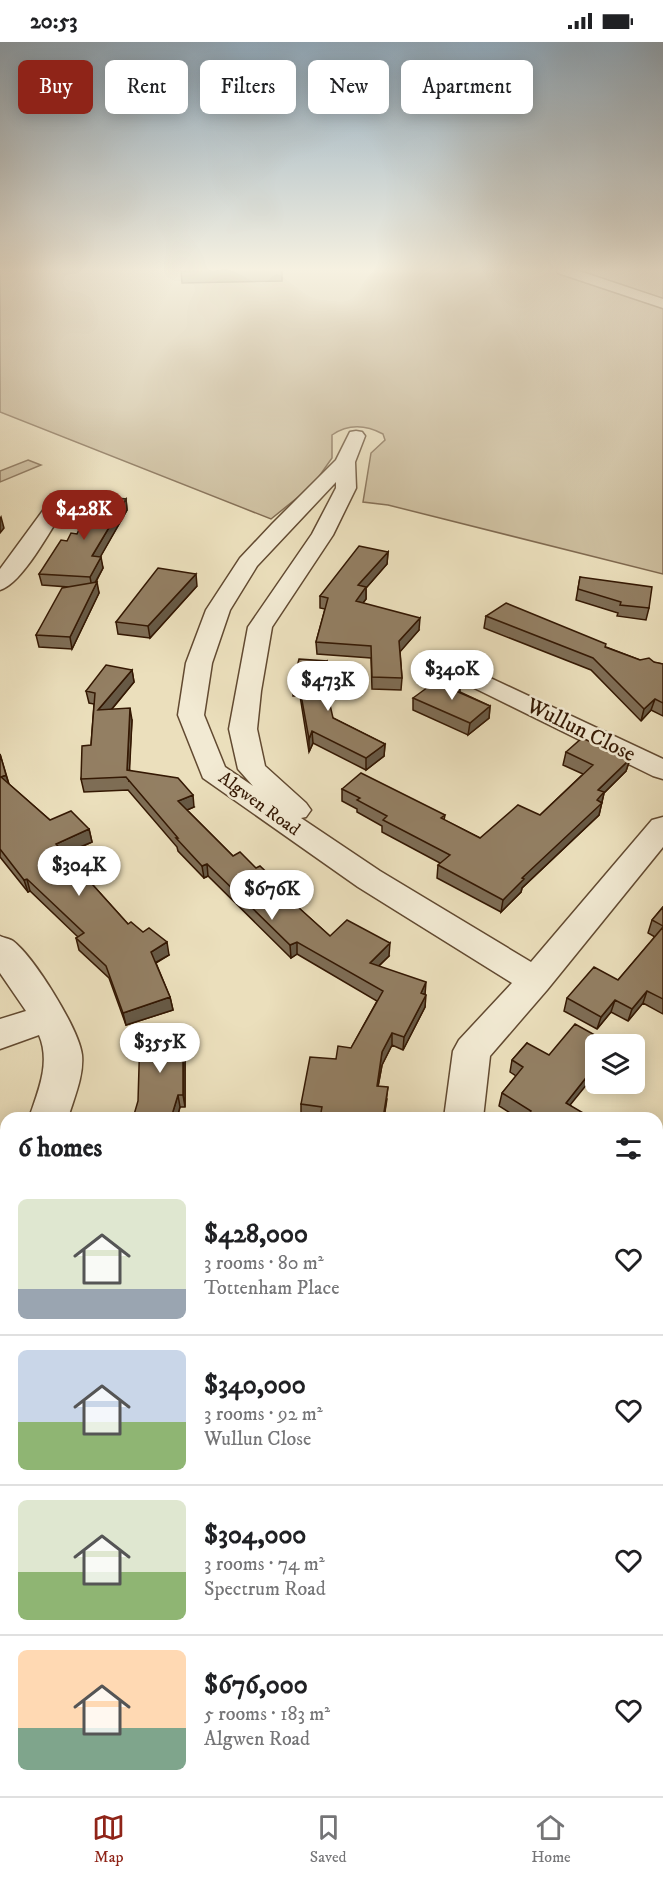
<!DOCTYPE html>
<html lang="en">
<head>
<meta charset="utf-8">
<style>
  :root { --surface:#fff; --page:#f2f2f2; --text:#202124; --muted:#757577; --line:#e0e0e0; --accent:#8f2418 }
  body { margin:0; font-family:"IM FELL DW Pica",serif; background:var(--page); color:var(--text); height:100vh; display:flex; flex-direction:column; font-size:22px; white-space:nowrap }
  * { box-sizing:border-box; margin:0 }
  p { font-size:20px; color:var(--muted) }
  .icon { flex:none; width:33px; height:33px; fill:none; stroke:currentColor; stroke-width:2; stroke-linecap:round; stroke-linejoin:round }
  .map { position:relative; flex:1; overflow:hidden }
  .panel { position:absolute; left:0px; top:1070px; width:663px; height:686px; display:flex; flex-direction:column; background:var(--surface); border-radius:18px 18px 0 0; box-shadow:0 3px 15px #0003 }
  .panel>* { flex:none }
  .top-card { position:absolute; left:18px; top:18px; width:627px; height:54px; display:flex; gap:12px }
  .controls { position:absolute; left:585px; top:992px; display:grid; gap:12px }
  .controls a { display:grid; place-items:center; width:60px; height:60px; border-radius:9px; background:var(--surface); box-shadow:0 3px 15px #0003; font-size:30px }
  .price { position:absolute; translate:-50% -51px; padding:0 14px; border-radius:21px; background:#fff; color:#222; font-size:20px; line-height:39px; filter:drop-shadow(0 2px 3px #0008) }
  .price::after { content:''; position:absolute; left:50%; top:36px; width:18px; height:14px; margin-left:-9px; background:inherit; clip-path:polygon(0 0,100% 0,50% 100%) }
  .price.current { background:var(--accent); color:#fff }
  ul { padding:0; list-style:none }
  li { display:flex; align-items:center; gap:18px; height:150px; padding:0 18px }
  li+li { border-top:2px solid var(--line) }
  li span { display:grid; place-items:center; flex:none; width:168px; height:120px; border-radius:9px; color:#555 }
  li>.icon { margin-inline-start:auto }
  span .icon { width:72px; height:72px; fill:#fffc; stroke-width:1 }
  li b { font-size:26px }
  h2 { display:flex; justify-content:space-between; align-items:center; height:72px; padding:0 18px; font-size:26px }
  .chip { padding:0 21px; border-radius:9px; background:var(--surface); box-shadow:0 3px 15px #0003; font-size:21px; line-height:54px }
  .chip.current { background:var(--accent); color:#fff }
  .status { display:flex; justify-content:space-between; align-items:center; height:42px; padding:0 30px; background:var(--surface); direction:ltr }
  .status svg { height:16px; fill:currentColor }
  .dock { display:flex; justify-content:space-around; align-items:center; height:84px; border-top:2px solid var(--line); background:var(--surface); font-size:16px; color:var(--muted) }
  .dock a { display:grid; justify-items:center; gap:3px }
  .dock .current { color:var(--accent) }
  .map>svg:first-child { display:block }
  .green { fill:#ccbd9d; stroke:#806a50; stroke-width:1.5 }
  .lines { fill:none; stroke-linecap:round; stroke-linejoin:round }
  .minor-casing { stroke:#624a31; stroke-width:3 }
  .minor { fill:#f2ead3; fill-rule:evenodd }
  .wall { fill:#7e6d55; stroke:#341803; stroke-width:1.5 }
  .shaded-wall { fill:#675945; stroke:#341803; stroke-width:1.5 }
  .building { fill:#937f63; stroke:#341803; stroke-width:1.5 }
  .labels { text-anchor:middle; dominant-baseline:central; stroke-width:5; stroke-linejoin:round; paint-order:stroke }
  .far-street-label { font-size:18px; fill:#341803; stroke:#f2ead3 }
  .street-label { font-size:22px; fill:#341803; stroke:#f2ead3 }
</style>
</head>
<body>
<div class="status"><b>20:53</b><svg viewBox="0 0 49 12"><path d="M0 12V9h3v3zM5 12V6h3v6zM10 12V3h3v9zM15 12V0h3v12zM26 1h20v11H26zM47 4h2v5h-2z"/></svg></div>
<div class="map">
<svg width="663" height="1754" viewBox="0 0 663 1754">
  <rect width="100%" height="100%" fill="#ebdfbc"/>
  <filter id="stains"><feTurbulence type="fractalNoise" baseFrequency=".00333" numOctaves="4"/><feColorMatrix values="0 0 0 0 .2 0 0 0 0 .09 0 0 0 0 .02 0 0 0 .5 -.17"/></filter>
  <radialGradient id="worn" r=".72"><stop offset=".6" stop-color="#630" stop-opacity="0"/><stop offset="1" stop-color="#630" stop-opacity=".3"/></radialGradient>
  <path class="green" d="M0,228H663V532L388,463L363,460L371,411L385,398L383,392C366,383 348,382 332,393V416L313,443L271,477L0,370Z
    M28,418L41,423L0,440V429Z"/>
  <g class="lines">
    <g class="minor-casing">
      <path id="minor" d="M556,228H576L663,257V266L558,231Z
        M356,389L362,390L365,394L355,420L356,446L333,493L272,585L261,649L257,687L265,724L306,761L311,768L306,775L301,776L380,829L531,920L652,778L663,775V805L547,948L490,1014L483,1076H444L453,1009L459,998L512,941L358,845L203,736L178,673L186,621L206,568L240,516L272,482L336,418L350,390ZM336,440V446L312,492L248,585L229,687L238,727L253,744L225,725L204,673L212,621L230,568L257,524Z
        M54,461L61,463L64,467C51,487 22,542 0,548V527L47,463Z
        M467,625L663,717V737L653,734L458,638L454,633L458,628Z
        M0,894C4,896 10,897 13,899C34,915 79,987 82,1013C84,1034 74,1056 68,1076H29C38,1049 51,1021 39,993L0,1007V977L26,969L0,931Z
        M6,1168V1221L0,1223V1171Z
        M180,1749H240L238,1754H178Z"/>
    </g>
    <use href="#minor" class="minor"/>
  </g>
  <path class="wall" d="M181,228H282V239L182,241Z
    M126,457L127,468L100,515L103,526L96,540L99,551L72,607L39,605L36,593L68,545L42,543L39,532L67,499Z
    M388,510L387,522L366,546V557L363,561L419,588L400,609L402,636L401,648L372,647L371,616L317,612L316,600L325,567L320,566V554Z
    M580,535L649,566L646,578L617,574L618,571L576,558Z
    M197,544L150,596L118,592L116,580Z
    M486,574L606,605L640,618L663,622V674L651,668L641,679L591,628L484,586Z
    M327,619V631L322,655L333,676L385,702L384,714L366,728L313,701L309,710L300,654H293V641Z
    M132,628L134,640L112,667L132,678L129,728L194,765L187,768L233,814L281,850L330,894L389,914L379,924L425,952V965L403,1008L392,1003L382,1023L378,1044L387,1057L384,1076H313L301,1074V1062L336,1017L351,1006L377,959L297,912L291,916L208,834L204,836L178,809L177,805L128,748L84,750L81,737L91,703L94,662L89,661L86,649Z
    M460,646V650L490,664L489,676L468,693L413,668V656Z
    M566,710L630,717L626,729L604,751L599,773L522,846L521,850L501,870L437,836L438,823L440,821L382,790V784L357,770V767L342,759V747L445,773L444,778L480,796L540,773L583,732L563,723Z
    M0,712L9,742L50,778L89,787L92,800L65,812L128,882L169,913L156,921L170,955L173,968L126,983L109,936L79,908L76,896L78,895L30,849L28,850L0,815Z
    M663,865V972L643,961L628,979L611,970L597,987L564,969L567,956L618,938L655,895L648,891L652,878Z
    M185,1001V1065H180L177,1076H133Z
    M527,1001L570,1063L584,1076H518L499,1064L502,1051L516,1034L510,1030L512,1018Z"/>
  <path class="shaded-wall" d="M126,457L127,468L94,526L92,514Z
    M1,475L4,486L0,491V477Z
    M388,510L387,522L366,546V557L355,571L356,559L358,543Z
    M101,515L103,526L92,546L90,535Z
    M196,532L197,544L150,596L148,584Z
    M97,540L99,551L72,607L70,595Z
    M420,576L419,588L399,611V599Z
    M327,619V631L320,667L319,655Z
    M132,628L134,640L101,680L98,668Z
    M655,657L651,668L641,679L644,667Z
    M490,664L489,676L468,693L470,681Z
    M130,666L132,678L129,740L127,728Z
    M312,689L313,701L309,710V697Z
    M385,702L384,714L366,728V716Z
    M630,717L626,729L604,751L599,773L522,846L521,850L501,870L503,858L598,748Z
    M6,733L10,746L1,735Z
    M193,753L194,765L180,771L178,759Z
    M89,787L92,800L59,814L56,802Z
    M207,822L208,834L204,836L202,824Z
    M27,837L30,849L28,850L24,838Z
    M167,900L169,913L153,922L151,910Z
    M297,900V912L291,916L290,903Z
    M390,901L389,914L369,933L370,921Z
    M426,940L425,953L421,951Z
    M647,949L643,961L628,979L632,967Z
    M426,953L425,965L403,1008L404,995Z
    M170,955L173,968L126,983L123,971Z
    M615,958L611,970L597,987L601,975Z
    M183,989L185,1001V1065L183,1053Z
    M392,991V1003L382,1023L376,1056L377,1044L382,1010Z
    M596,1023V1031L562,1073L566,1061Z
    M388,1045L384,1076H383Z
    M178,1053L180,1065L177,1076H171Z
    M6,1514V1529L3,1532L0,1528V1521Z
    M6,1545V1560L3,1564L0,1561V1552Z
    M6,1590V1604L0,1612V1597Z"/>
  <path class="building" d="M181,228H230L181,229Z
    M94,454L126,457L92,514L101,515L90,535L39,532L61,498L67,499L71,491L77,492Z
    M359,504L388,510L358,543L366,545L356,559L420,576L399,599L402,636L372,635L371,604L316,600L328,556L320,554Z
    M158,526L196,532L148,584L116,580Z
    M580,535L652,545L649,566L620,563L621,560L578,547Z
    M97,540L70,595L36,593L62,546Z
    M506,561L606,602L605,605L640,618L649,616L654,620L663,622V661L655,657L644,667L593,616L486,574Z
    M299,617L327,619L319,655L328,654L333,676L385,702L366,716L312,689L309,697L299,642L293,641Z
    M106,623L132,628L98,668L130,666L127,728L178,736L193,753L178,759L233,814L240,810L256,826L260,824L281,844L277,846L330,894L347,878L390,901L370,921L426,940L421,951L426,953L404,995L392,991L382,1010L377,1044L388,1045L383,1076H320L322,1065L301,1062L310,1015L336,1017L338,1004L351,1006L383,949L297,900L290,903L207,822L202,824L176,796H178L126,735L81,737L82,704L91,703L95,651L86,649Z
    M439,637L460,646L456,649L490,664L470,681L413,656Z
    M582,696L630,717L598,748L604,750L597,758L602,761L522,836L524,837L503,858L438,823L450,813L383,778L387,774L357,758L360,756L342,747L361,731L445,773L441,776L480,796L518,763L540,773L593,723L566,710Z
    M0,712L6,733L1,735L50,778L71,769L89,787L56,802L128,882L131,880L143,890L149,886L167,900L151,910L170,955L123,971L106,924L76,896L84,891L27,837L24,838L0,807Z
    M663,865V884L652,878Z
    M663,885V957L647,949L632,967L615,958L601,975L567,956L594,925L618,938Z
    M575,982L611,1002H596V1023L566,1061L585,1072L583,1076H526L531,1069L502,1051L523,1025L512,1018L527,1001L549,1013Z
    M183,989V1053H178L171,1076H133L138,1059L140,992Z
    M0,1456L6,1462V1514L0,1521Z
    M0,1528L6,1535V1545L0,1552Z
    M0,1561L6,1567V1590L0,1597Z
    M403,1749H600L597,1754H401Z"/>
  <linearGradient id="sky" x2="0" y2="1"><stop stop-color="#90aabd"/><stop offset="0.48" stop-color="#f6f1e1"/><stop offset="1" stop-color="#f6f1e1" stop-opacity="0"/></linearGradient>
  <rect width="663" height="474" fill="url(#sky)"/>
  <g class="labels">
    <g class="far-street-label">
      <text transform="translate(259 762) rotate(36)">Algwen Road</text>
    </g>
    <g class="street-label">
      <text transform="translate(581 688) rotate(26)">Wullun Close</text>
    </g>
  </g>
  <rect width="100%" height="100%" filter="url(#stains)"/>
  <rect width="100%" height="100%" fill="url(#worn)"/>
</svg>
<div class="controls">
<a><svg class="icon" aria-label="layers" viewBox="0 0 24 24"><path d="M12 4l9 5-9 5-9-5zM3 14l9 5 9-5"/></svg></a>
</div>
<b class="price current" style="left:84px;top:499px">$428K</b>
<b class="price" style="left:452px;top:659px">$340K</b>
<b class="price" style="left:328px;top:670px">$473K</b>
<b class="price" style="left:79px;top:855px">$304K</b>
<b class="price" style="left:272px;top:879px">$676K</b>
<b class="price" style="left:160px;top:1032px">$355K</b>
<div class="top-card">
<a class="chip current">Buy</a>
<a class="chip">Rent</a>
<a class="chip">Filters</a>
<a class="chip">New</a>
<a class="chip">Apartment</a>
</div>
<section class="panel">
<h2>6 homes<svg class="icon" aria-label="filters" viewBox="0 0 24 24"><path d="M4 7h16M4 17h16"/><circle cx="9" cy="7" r="2"/><circle cx="15" cy="17" r="2"/></svg></h2>
<ul>
<li><span style="background:linear-gradient(#dfe7d0 75%,#9aa5b1 0)"><svg class="icon" aria-label="home" viewBox="0 0 24 24"><path d="M3 11l9-7 9 7M6 9v11h12V9"/></svg></span><div><b>$428,000</b><p>3 rooms · 80 m²</p><p>Tottenham Place</p></div><svg class="icon" aria-label="heart" viewBox="0 0 24 24"><path d="M12 20l-8-8c-3-5 5-10 8-4 3-6 11-1 8 4z"/></svg></li>
<li><span style="background:linear-gradient(#c9d6e8 60%,#8fb573 0)"><svg class="icon" aria-label="home" viewBox="0 0 24 24"><path d="M3 11l9-7 9 7M6 9v11h12V9"/></svg></span><div><b>$340,000</b><p>3 rooms · 92 m²</p><p>Wullun Close</p></div><svg class="icon" aria-label="heart" viewBox="0 0 24 24"><path d="M12 20l-8-8c-3-5 5-10 8-4 3-6 11-1 8 4z"/></svg></li>
<li><span style="background:linear-gradient(#dfe7d0 60%,#8fb573 0)"><svg class="icon" aria-label="home" viewBox="0 0 24 24"><path d="M3 11l9-7 9 7M6 9v11h12V9"/></svg></span><div><b>$304,000</b><p>3 rooms · 74 m²</p><p>Spectrum Road</p></div><svg class="icon" aria-label="heart" viewBox="0 0 24 24"><path d="M12 20l-8-8c-3-5 5-10 8-4 3-6 11-1 8 4z"/></svg></li>
<li><span style="background:linear-gradient(#ffd9b3 65%,#7fa58c 0)"><svg class="icon" aria-label="home" viewBox="0 0 24 24"><path d="M3 11l9-7 9 7M6 9v11h12V9"/></svg></span><div><b>$676,000</b><p>5 rooms · 183 m²</p><p>Algwen Road</p></div><svg class="icon" aria-label="heart" viewBox="0 0 24 24"><path d="M12 20l-8-8c-3-5 5-10 8-4 3-6 11-1 8 4z"/></svg></li>
</ul>
</section>
</div>
<nav class="dock">
<a class="current"><svg class="icon" aria-label="map" viewBox="0 0 24 24"><path d="M3 6l6-2 6 2 6-2v14l-6 2-6-2-6 2zM9 4v14M15 6v14"/></svg>Map</a>
<a><svg class="icon" aria-label="saved" viewBox="0 0 24 24"><path d="M7 4h10v16l-5-4-5 4z"/></svg>Saved</a>
<a><svg class="icon" aria-label="home" viewBox="0 0 24 24"><path d="M3 11l9-7 9 7M6 9v11h12V9"/></svg>Home</a>
</nav>
</body>
</html>
